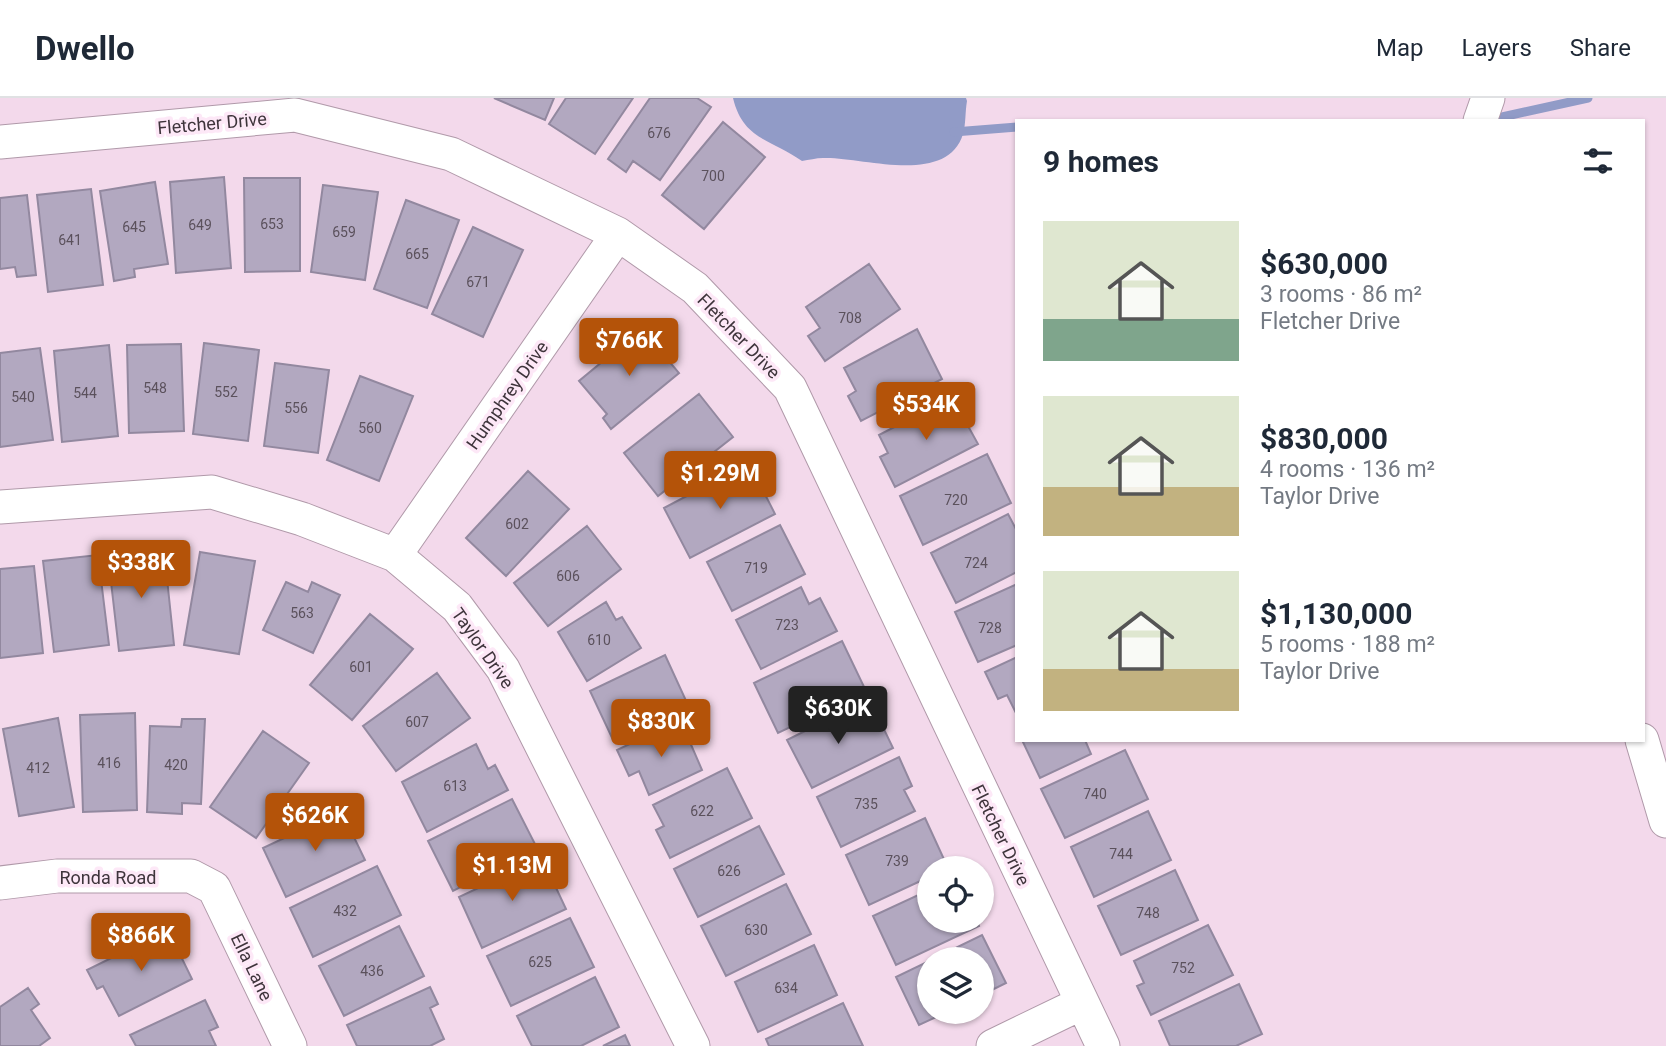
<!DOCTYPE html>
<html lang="en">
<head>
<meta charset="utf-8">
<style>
  :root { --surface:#fff; --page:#f2f2f3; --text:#1f2937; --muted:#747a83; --line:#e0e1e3; --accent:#b45309 }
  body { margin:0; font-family:Roboto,sans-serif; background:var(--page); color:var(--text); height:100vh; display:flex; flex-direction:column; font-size:26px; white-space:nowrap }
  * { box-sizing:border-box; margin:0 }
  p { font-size:23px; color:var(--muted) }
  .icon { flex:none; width:38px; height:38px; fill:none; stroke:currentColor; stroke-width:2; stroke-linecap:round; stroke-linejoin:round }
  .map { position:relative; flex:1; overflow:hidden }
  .sheet { position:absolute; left:1015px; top:21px; width:630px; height:623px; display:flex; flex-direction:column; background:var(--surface); border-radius:0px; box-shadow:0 2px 5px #0004 }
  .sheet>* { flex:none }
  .fabs { position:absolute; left:917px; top:758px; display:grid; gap:14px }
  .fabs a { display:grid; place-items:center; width:77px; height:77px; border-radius:50%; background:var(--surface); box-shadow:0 2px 5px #0004; font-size:35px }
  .price { position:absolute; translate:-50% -60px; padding:0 16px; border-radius:7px; background:var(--accent); color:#fff; font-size:23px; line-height:46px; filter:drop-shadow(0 2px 4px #0008) }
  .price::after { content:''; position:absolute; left:50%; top:42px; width:21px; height:16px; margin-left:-10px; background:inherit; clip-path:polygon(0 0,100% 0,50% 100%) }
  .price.current { background:#222; color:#fff }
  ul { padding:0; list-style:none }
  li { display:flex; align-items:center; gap:21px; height:175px; padding:0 28px }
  li span { display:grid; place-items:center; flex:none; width:196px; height:140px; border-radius:0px; color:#555 }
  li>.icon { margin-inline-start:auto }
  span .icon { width:84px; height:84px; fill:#fffc; stroke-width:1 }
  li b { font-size:30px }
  h2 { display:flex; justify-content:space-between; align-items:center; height:84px; padding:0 28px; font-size:30px }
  header { display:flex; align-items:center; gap:42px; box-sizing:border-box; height:98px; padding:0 35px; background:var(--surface); border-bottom:2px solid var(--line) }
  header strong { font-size:33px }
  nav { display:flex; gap:38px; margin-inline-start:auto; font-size:24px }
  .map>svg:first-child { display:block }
  .water { fill:#919bc7 }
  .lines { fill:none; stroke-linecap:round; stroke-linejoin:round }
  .stream { stroke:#919bc7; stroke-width:9 }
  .building { fill:#b2a8c0; stroke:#92889f; stroke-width:2 }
  .minor-casing { stroke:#b099a9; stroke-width:35 }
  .minor { stroke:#fff; stroke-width:33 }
  .labels { text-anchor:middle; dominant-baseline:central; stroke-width:7; stroke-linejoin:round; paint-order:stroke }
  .number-label { font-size:14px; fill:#5b515c }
  .street-label { font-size:18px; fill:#3e343b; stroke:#fde8f7 }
</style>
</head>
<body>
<header>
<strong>Dwello</strong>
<nav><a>Map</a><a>Layers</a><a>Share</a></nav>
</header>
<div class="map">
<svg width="1666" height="948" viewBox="0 0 1666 948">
  <rect width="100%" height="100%" fill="#f3d9eb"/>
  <path class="water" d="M733,0H966L967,3C965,14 966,26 963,36C947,89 860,58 823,60C816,60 809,62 802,63C771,41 743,42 733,0Z"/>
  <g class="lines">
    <path class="stream" d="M1493,21L1588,0
      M954,34L1017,29"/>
  </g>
  <path class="building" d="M494,0H554L545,22Z
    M566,0H633L595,56L549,26Z
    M650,0H697L711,9L660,82L633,63L626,74L608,61Z
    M723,24L765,59L704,131L662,97Z
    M224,79L231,170L176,175L170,84Z
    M244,80H300V173L245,174Z
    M155,84L168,166L134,171L135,179L114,183L100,93Z
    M323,87L378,94L365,182L311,174Z
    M91,91L103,187L48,194L37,97Z
    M27,97L36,177L17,179L15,169L0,171V100Z
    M406,102L459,122L427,210L374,191Z
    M473,129L523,152L483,239L432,216Z
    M869,166L900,211L825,263L808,238L820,230L806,209Z
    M642,231L679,275L611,331L603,320L607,316L579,283Z
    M917,231L942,281L861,323L848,298L856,293L844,270Z
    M204,245L259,252L248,343L193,336Z
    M181,246L184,333L129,335L127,247Z
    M109,247L118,338L62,344L54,253Z
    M40,250L53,342L0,349V255Z
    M275,265L329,272L318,355L264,348Z
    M360,278L413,298L379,383L327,362Z
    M699,296L733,339L658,398L624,355Z
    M952,299L978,346L895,389L880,359L888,355L879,337Z
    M987,356L1011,405L923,447L900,398Z
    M749,365L775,416L690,460L664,410Z
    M528,373L569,411L506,478L466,440Z
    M1008,416L1017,433V474L956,505L931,455Z
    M780,427L805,476L732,513L707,464Z
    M587,428L621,471L548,528L514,485Z
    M164,452L174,547L119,553L108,458Z
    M200,454L255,463L239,556L184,547Z
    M98,457L109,547L54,554L43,463Z
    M34,468L43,555L0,560V471Z
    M286,484L308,494L312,484L340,497L313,555L263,532Z
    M1017,486V547L978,564L955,514Z
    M801,489L809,506L820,500L837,533L761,571L736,522Z
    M606,504L616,522L622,519L641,550L587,583L558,534Z
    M370,516L413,551L352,622L310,587Z
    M842,543L866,593L778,635L754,585Z
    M665,557L688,607L613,642L590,593Z
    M1017,559V617L1007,597L998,601L985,574Z
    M437,575L470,620L396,673L363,628Z
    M855,608L865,630L880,623L893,650L812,690L787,642Z
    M135,615L137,712L83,714L80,617Z
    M58,620L74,709L19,718L3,631Z
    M182,621H205L201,706L182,705V716L147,714L150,628L181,629Z
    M674,625L683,644L689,642L702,672L649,697L639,673L629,678L617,652Z
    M263,633L309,665L256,740L210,709Z
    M1022,642H1085L1091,656L1040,680Z
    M476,646L488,671L495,667L508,692L427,734L402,684Z
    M1125,652L1148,701L1065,740L1041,691Z
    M899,659L912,688L904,692L915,713L841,749L817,699Z
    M727,670L752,720L670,760L656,732L664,728L653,707Z
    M512,701L537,750L453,793L428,743Z
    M350,709L359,727L350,731L365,762L286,799L263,750Z
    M1148,713L1171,762L1094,799L1071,749Z
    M925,720L948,770H929V779L869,807L846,757Z
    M759,728L784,776L698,819L674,771Z
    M542,760L566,811L482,850L459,799Z
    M377,768L401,817L313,859L290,810Z
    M1175,772L1198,822L1121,857L1098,808Z
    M786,786L811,836L726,878L701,828Z
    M929,792V822H977L979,828L896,867L873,818Z
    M570,820L594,869L511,908L487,858Z
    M1208,827L1233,877L1151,917L1137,888L1144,885L1134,863Z
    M399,828L424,878L344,918L319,868Z
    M168,832L192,881L119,918L103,888L97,891L87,872Z
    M982,837L1006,885L982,897V861H933Z
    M814,847L837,897L758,934L735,884Z
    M929,863V914H947L919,927L896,879Z
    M595,879L619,929L581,948H532L517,918Z
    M1239,886L1262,936L1236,948H1170L1159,923Z
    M430,889L438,906L430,910L444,941L430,948H357L347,927Z
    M28,890L39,906L31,912L50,940L39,948H0V909Z
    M205,902L218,929L209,933L216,948H136L130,937Z
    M843,905L863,948H769L766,941Z
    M625,937L630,948H603Z"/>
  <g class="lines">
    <g class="minor-casing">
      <path id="minor" d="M1480,23L1488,0
        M0,44L295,17L451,56L618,136L695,190L790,290L1103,948
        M0,409L212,394L302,421L395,457L457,509L503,571L693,948
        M395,457L618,136
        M1642,642L1666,723
        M0,785L57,778H191L214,790L290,948
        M993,948L1082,905"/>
    </g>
    <use href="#minor" class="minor"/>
  </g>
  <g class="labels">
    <g class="number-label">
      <text x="659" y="35">676</text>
      <text x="713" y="78">700</text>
      <text x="272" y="126">653</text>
      <text x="200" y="127">649</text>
      <text x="134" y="129">645</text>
      <text x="344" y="134">659</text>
      <text x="70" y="142">641</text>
      <text x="417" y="156">665</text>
      <text x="478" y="184">671</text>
      <text x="850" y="220">708</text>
      <text x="155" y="290">548</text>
      <text x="226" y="294">552</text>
      <text x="85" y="295">544</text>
      <text x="23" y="299">540</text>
      <text x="296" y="310">556</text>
      <text x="370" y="330">560</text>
      <text x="956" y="402">720</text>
      <text x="517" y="426">602</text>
      <text x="976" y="465">724</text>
      <text x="756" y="470">719</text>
      <text x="568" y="478">606</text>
      <text x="302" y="515">563</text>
      <text x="787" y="527">723</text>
      <text x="990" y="530">728</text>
      <text x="599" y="542">610</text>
      <text x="361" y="569">601</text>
      <text x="417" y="624">607</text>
      <text x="109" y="665">416</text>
      <text x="176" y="667">420</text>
      <text x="38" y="670">412</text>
      <text x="455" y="688">613</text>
      <text x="1095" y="696">740</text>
      <text x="866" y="706">735</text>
      <text x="702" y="713">622</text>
      <text x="1121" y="756">744</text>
      <text x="897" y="763">739</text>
      <text x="729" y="773">626</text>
      <text x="345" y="813">432</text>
      <text x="1148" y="815">748</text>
      <text x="756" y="832">630</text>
      <text x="540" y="864">625</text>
      <text x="1183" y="870">752</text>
      <text x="372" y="873">436</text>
      <text x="786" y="890">634</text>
    </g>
    <g class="street-label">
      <text transform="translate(212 25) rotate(-5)">Fletcher Drive</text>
      <text transform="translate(739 238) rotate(46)">Fletcher Drive</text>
      <text transform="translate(507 297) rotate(-55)">Humphrey Drive</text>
      <text transform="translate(483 550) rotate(55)">Taylor Drive</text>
      <text transform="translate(1001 737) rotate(64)">Fletcher Drive</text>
      <text x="108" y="779">Ronda Road</text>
      <text transform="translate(252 869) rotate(64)">Ella Lane</text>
    </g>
  </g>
</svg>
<div class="fabs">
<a><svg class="icon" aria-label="locate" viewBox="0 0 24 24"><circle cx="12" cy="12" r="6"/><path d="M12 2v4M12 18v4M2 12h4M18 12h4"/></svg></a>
<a><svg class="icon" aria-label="layers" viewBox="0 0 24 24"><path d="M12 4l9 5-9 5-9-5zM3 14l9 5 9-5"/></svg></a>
</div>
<b class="price" style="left:629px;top:280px">$766K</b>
<b class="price" style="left:926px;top:344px">$534K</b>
<b class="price" style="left:720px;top:413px">$1.29M</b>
<b class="price" style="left:141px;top:502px">$338K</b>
<b class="price current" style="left:838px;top:648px">$630K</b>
<b class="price" style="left:661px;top:661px">$830K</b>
<b class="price" style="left:315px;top:755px">$626K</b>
<b class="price" style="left:512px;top:805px">$1.13M</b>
<b class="price" style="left:141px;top:875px">$866K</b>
<section class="sheet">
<h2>9 homes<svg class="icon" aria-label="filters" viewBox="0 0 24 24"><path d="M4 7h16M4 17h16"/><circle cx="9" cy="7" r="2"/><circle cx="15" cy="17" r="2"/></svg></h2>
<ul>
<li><span style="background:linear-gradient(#dfe7d0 70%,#7fa58c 0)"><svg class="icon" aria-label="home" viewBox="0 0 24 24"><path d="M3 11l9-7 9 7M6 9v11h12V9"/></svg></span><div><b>$630,000</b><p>3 rooms · 86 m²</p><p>Fletcher Drive</p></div></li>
<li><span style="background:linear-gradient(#dfe7d0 65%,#c2b280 0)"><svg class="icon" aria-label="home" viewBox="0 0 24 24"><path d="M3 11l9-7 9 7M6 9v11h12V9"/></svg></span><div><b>$830,000</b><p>4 rooms · 136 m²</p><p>Taylor Drive</p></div></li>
<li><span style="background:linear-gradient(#dfe7d0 70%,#c2b280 0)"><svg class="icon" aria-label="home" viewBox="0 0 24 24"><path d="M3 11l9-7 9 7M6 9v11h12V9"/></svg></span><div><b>$1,130,000</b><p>5 rooms · 188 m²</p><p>Taylor Drive</p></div></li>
</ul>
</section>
</div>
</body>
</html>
